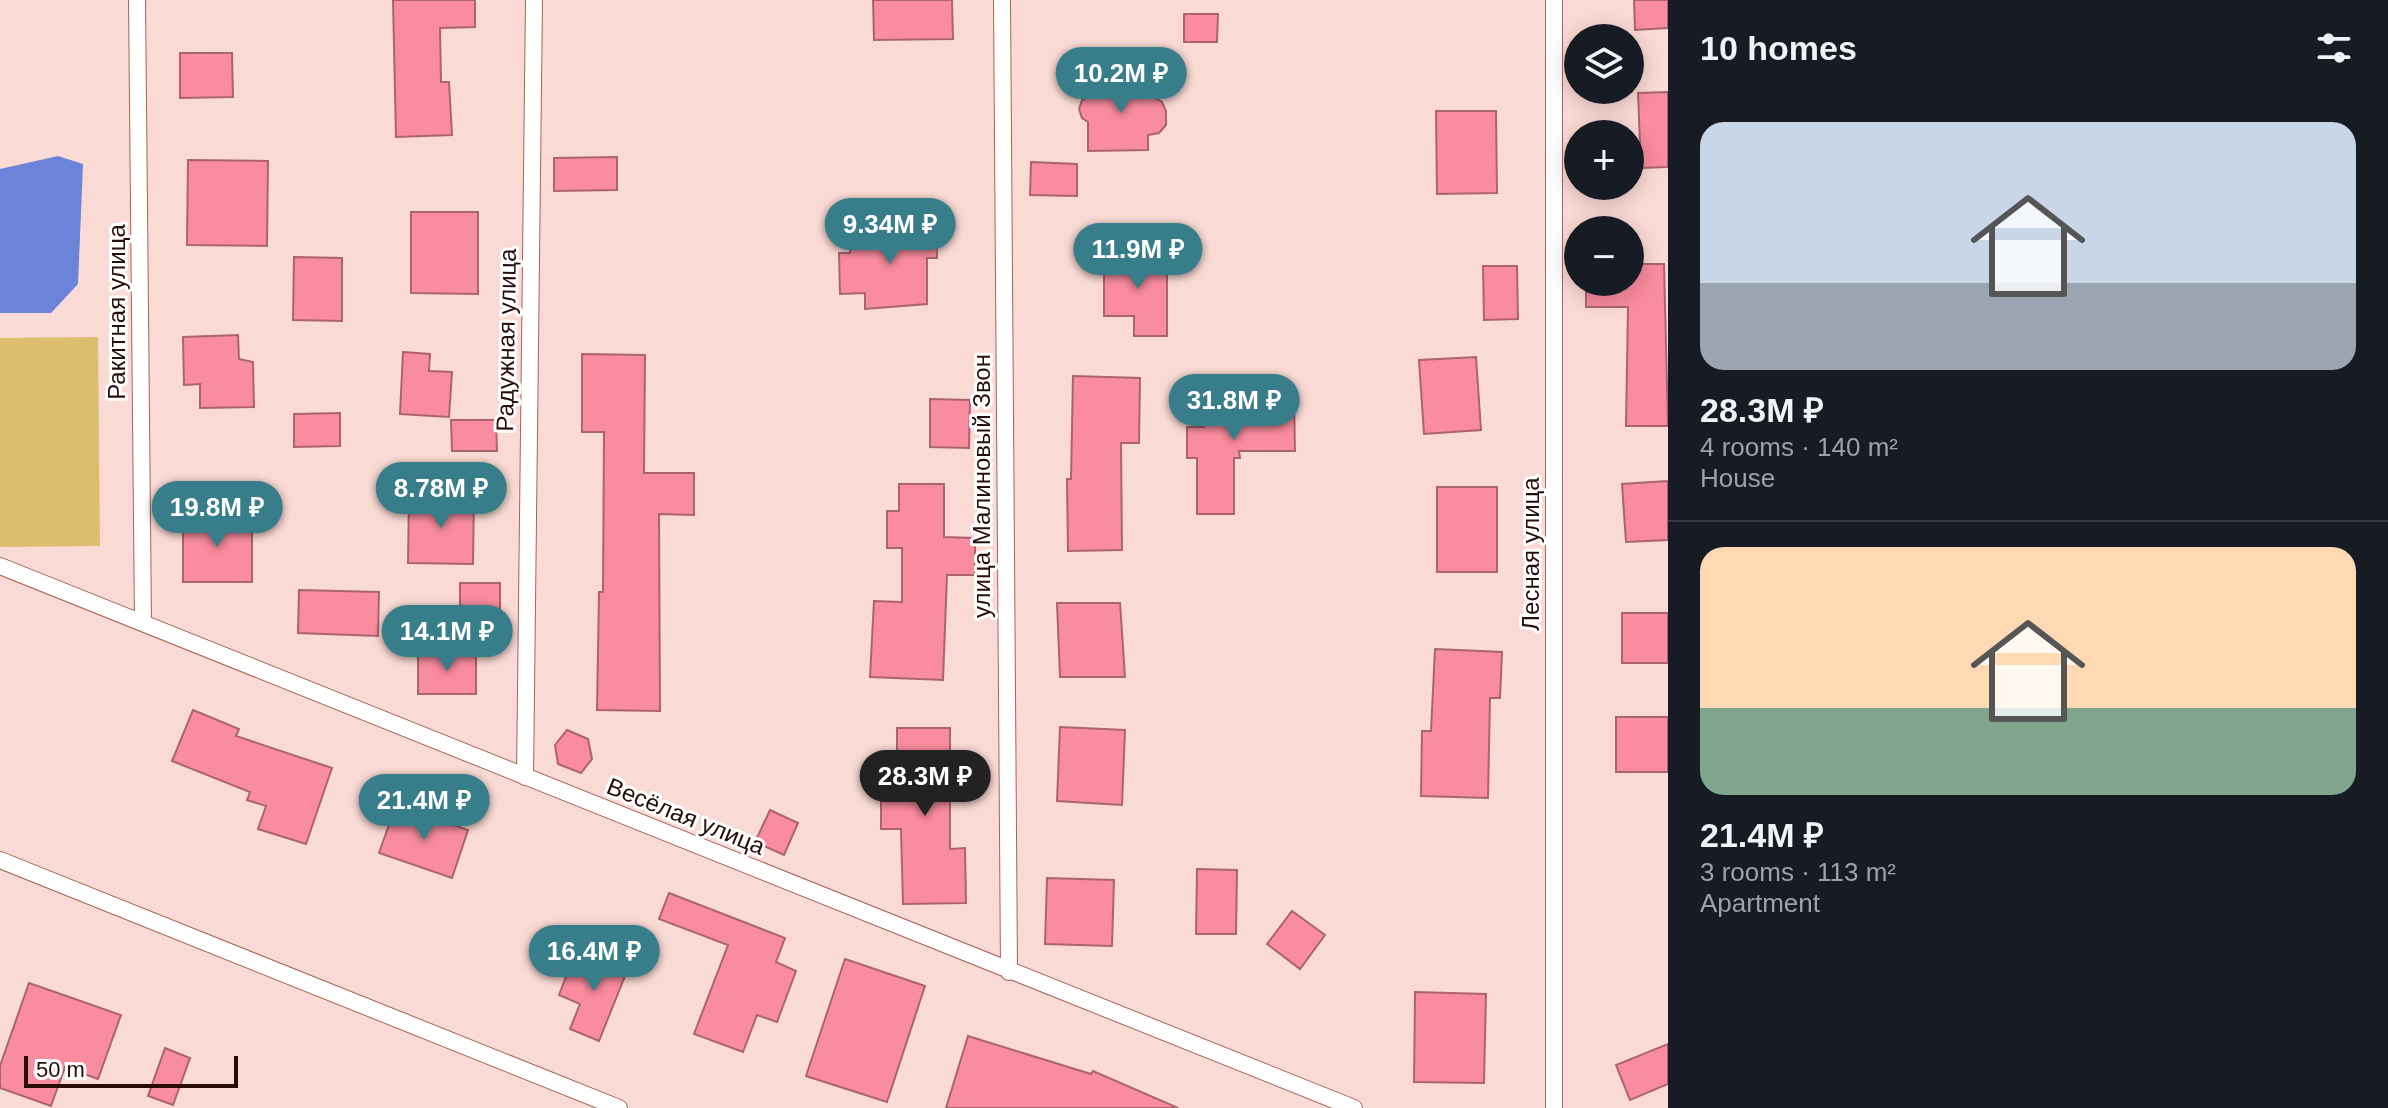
<!DOCTYPE html>
<html lang="en">
<head>
<meta charset="utf-8">
<style>
  :root { --surface:#171b24; --page:#20242c; --text:#f1f3f6; --muted:#9ea1a6; --line:#363941; --accent:#387e8a }
  body { margin:0; font-family:Arial,sans-serif; background:var(--page); color:var(--text); height:100vh; display:flex; flex-direction:column; font-size:30px; white-space:nowrap }
  * { box-sizing:border-box; margin:0 }
  p { font-size:26px; color:var(--muted) }
  .icon { flex:none; width:44px; height:44px; fill:none; stroke:currentColor; stroke-width:2; stroke-linecap:round; stroke-linejoin:round }
  .map { position:relative; flex:1; overflow:hidden }
  .side { display:flex; flex-direction:column; background:var(--surface); width:720px }
  .side>* { flex:none }
  .fabs { position:absolute; left:1564px; top:24px; display:grid; gap:16px }
  .fabs a { display:grid; place-items:center; width:80px; height:80px; border-radius:50%; background:var(--surface); box-shadow:0 4px 20px #0003; font-size:40px }
  .scale { position:absolute; left:24px; bottom:20px; width:214px; box-sizing:border-box; padding-left:8px; border:4px solid #270c09; border-top:0; font-size:22px; line-height:28px; white-space:nowrap; color:#270c09; -webkit-text-stroke:6px #fff; paint-order:stroke }
  .price { position:absolute; translate:-50% -68px; padding:0 18px; border-radius:28px; background:var(--accent); color:#fff; font-size:26px; line-height:52px; filter:drop-shadow(0 2px 4px #0008) }
  .price::after { content:''; position:absolute; left:50%; top:48px; width:24px; height:18px; margin-left:-12px; background:inherit; clip-path:polygon(0 0,100% 0,50% 100%) }
  .price.selected { background:#222; color:#fff }
  ul { padding:0; list-style:none }
  li { display:grid; align-content:center; gap:16px; height:424px; padding:0 32px }
  li+li { border-top:2px solid var(--line) }
  li span { display:grid; place-items:center; height:248px; border-radius:24px; color:#555 }
  li>.icon { margin-inline-start:auto }
  span .icon { width:144px; height:144px; fill:#fffc; stroke-width:1 }
  li b { font-size:34px }
  h2 { display:flex; justify-content:space-between; align-items:center; height:96px; padding:0 32px; font-size:34px }
  main { display:flex; flex:1; min-height:0 }
  .map>svg:first-child { display:block }
  .green { fill:#dcbe6e }
  .water { fill:#6b84da }
  .building { fill:#f98c9e; stroke:#ab646f; stroke-width:2 }
  .lines { fill:none; stroke-linecap:round; stroke-linejoin:round }
  .service-casing { stroke:#a86357; stroke-width:18 }
  .service { stroke:#fff; stroke-width:16 }
  .labels { text-anchor:middle; dominant-baseline:central; stroke-width:6; stroke-linejoin:round; paint-order:stroke }
  .street-label { font-size:24px; fill:#270c09; stroke:#fff }
</style>
</head>
<body>
<main>
<div class="map">
<svg width="1668" height="1108" viewBox="0 0 1668 1108">
  <rect width="100%" height="100%" fill="#fadad4"/>
  <path class="green" d="M98,337L100,546L0,547V338Z"/>
  <path class="water" d="M58,156L83,164L78,284L51,313H0V169Z"/>
  <path class="building" d="M393,0H475V27L440,28L441,82H449L452,135L396,137Z
    M873,0H952L953,39L874,40Z
    M1634,0H1668V28L1635,30Z
    M1184,14H1218L1217,42H1184Z
    M180,53H232L233,97L180,98Z
    M1087,80H1146V93L1162,102L1166,111V125L1159,133L1148,135V150L1088,151V122L1082,118L1079,109L1082,100L1088,97Z
    M1668,92V167L1641,168L1638,93Z
    M1436,111H1496L1497,193L1437,194Z
    M617,157V190L554,191V158Z
    M188,160L268,161L267,246L187,245Z
    M1031,162L1077,164V196L1030,195Z
    M411,212H478V294L411,293Z
    M911,223H936L937,258H927V304L865,309V293L840,294L839,253H850V240H865V230H911Z
    M1104,255H1167V336H1134V316H1104Z
    M294,257L342,258V321L293,320Z
    M1630,264H1664L1668,426H1626L1628,307H1586V282H1630Z
    M1483,266H1517L1518,319L1484,320Z
    M238,335L239,359L253,362L254,407L200,408V384L184,385L183,337Z
    M403,352L430,354L429,371L452,372L449,417L400,414Z
    M582,354L645,355L644,473H694V515L659,514L660,711L597,710L599,592H603L604,432H582Z
    M1476,357L1481,430L1424,434L1419,360Z
    M1073,376L1140,378L1139,443H1121L1122,550L1068,551L1067,479H1071Z
    M1204,389H1239V400H1294L1295,451H1239L1240,458H1234V514H1197V458H1187V427H1204Z
    M930,399L970,400L969,448L930,447Z
    M340,413V446L294,447V414Z
    M451,420H496L497,451H452Z
    M1668,481V540L1626,542L1622,484Z
    M899,484H944V537L975,538V575H947L943,680L870,677L874,601L902,602V548H887V511H899Z
    M1437,487H1497V572H1437Z
    M409,495L474,496L473,564L408,563Z
    M183,516L252,517V582H183Z
    M460,583H500V610H460Z
    M299,590L379,592L378,636L298,633Z
    M1057,603H1120L1125,677H1060Z
    M1622,613H1668V663H1622Z
    M1435,649L1502,652L1500,698H1490L1488,798L1421,796L1422,731H1431Z
    M476,651V694H418V652Z
    M193,710L239,729L236,736L332,768L306,844L258,829L266,806L247,800L250,792L172,761Z
    M1616,717H1668V772H1616Z
    M1060,727L1125,730L1122,805L1057,801Z
    M897,728H950V849L965,848L966,903L903,904L901,829H881V790H897Z
    M567,730L588,739L592,759L581,773L558,764L555,745Z
    M396,805L468,830L452,878L379,853Z
    M770,810L798,823L784,855L755,842Z
    M1197,869L1237,870L1236,934H1196Z
    M1047,878L1114,880L1112,946L1045,944Z
    M669,893L785,938L776,962L796,971L777,1022L757,1015L743,1052L694,1034L728,945L659,919Z
    M1292,911L1325,935L1300,969L1267,944Z
    M594,953L629,966L599,1041L570,1029L580,1004L559,995L572,961L588,967Z
    M845,959L925,986L887,1102L806,1076Z
    M29,983L121,1015L98,1079L65,1067L51,1106L0,1088V1066Z
    M1415,992L1486,994L1484,1083L1414,1082Z
    M968,1036L1091,1074L1093,1071L1178,1108H946Z
    M1668,1044V1084L1630,1100L1616,1065Z
    M165,1048L190,1058L173,1105L148,1096Z"/>
  <g class="lines">
    <g class="service-casing">
      <path id="service" d="M137,0L143,623
        M1002,0L1009,972
        M0,566L1354,1108
        M525,777L534,0
        M0,860L619,1108
        M1554,1108V0"/>
    </g>
    <use href="#service" class="service"/>
  </g>
  <g class="labels">
    <g class="street-label">
      <text transform="translate(116 312) rotate(-90)">Ракитная улица</text>
      <text transform="translate(506 340) rotate(-89)">Радужная улица</text>
      <text transform="translate(981 486) rotate(-90)">улица Малиновый Звон</text>
      <text transform="translate(1530 554) rotate(-90)">Лесная улица</text>
      <text transform="translate(686 816) rotate(22)">Весёлая улица</text>
    </g>
  </g>
</svg>
<div class="fabs">
<a><svg class="icon" aria-label="layers" viewBox="0 0 24 24"><path d="M12 4l9 5-9 5-9-5zM3 14l9 5 9-5"/></svg></a>
<a>+</a>
<a>−</a>
</div>
<div class="scale">50 m</div>
<b class="price" style="left:1121px;top:115px">10.2M ₽</b>
<b class="price" style="left:890px;top:266px">9.34M ₽</b>
<b class="price" style="left:1138px;top:291px">11.9M ₽</b>
<b class="price" style="left:1234px;top:442px">31.8M ₽</b>
<b class="price" style="left:441px;top:530px">8.78M ₽</b>
<b class="price" style="left:217px;top:549px">19.8M ₽</b>
<b class="price" style="left:447px;top:673px">14.1M ₽</b>
<b class="price selected" style="left:925px;top:818px">28.3M ₽</b>
<b class="price" style="left:424px;top:842px">21.4M ₽</b>
<b class="price" style="left:594px;top:993px">16.4M ₽</b>
</div>
<section class="side">
<h2>10 homes<svg class="icon" aria-label="filters" viewBox="0 0 24 24"><path d="M4 7h16M4 17h16"/><circle cx="9" cy="7" r="2"/><circle cx="15" cy="17" r="2"/></svg></h2>
<ul>
<li><span style="background:linear-gradient(#c9d6e8 65%,#9aa5b1 0)"><svg class="icon" aria-label="home" viewBox="0 0 24 24"><path d="M3 11l9-7 9 7M6 9v11h12V9"/></svg></span><div><b>28.3M ₽</b><p>4 rooms · 140 m²</p><p>House</p></div></li>
<li><span style="background:linear-gradient(#ffd9b3 65%,#7fa58c 0)"><svg class="icon" aria-label="home" viewBox="0 0 24 24"><path d="M3 11l9-7 9 7M6 9v11h12V9"/></svg></span><div><b>21.4M ₽</b><p>3 rooms · 113 m²</p><p>Apartment</p></div></li>
</ul>
</section>
</main>
</body>
</html>
